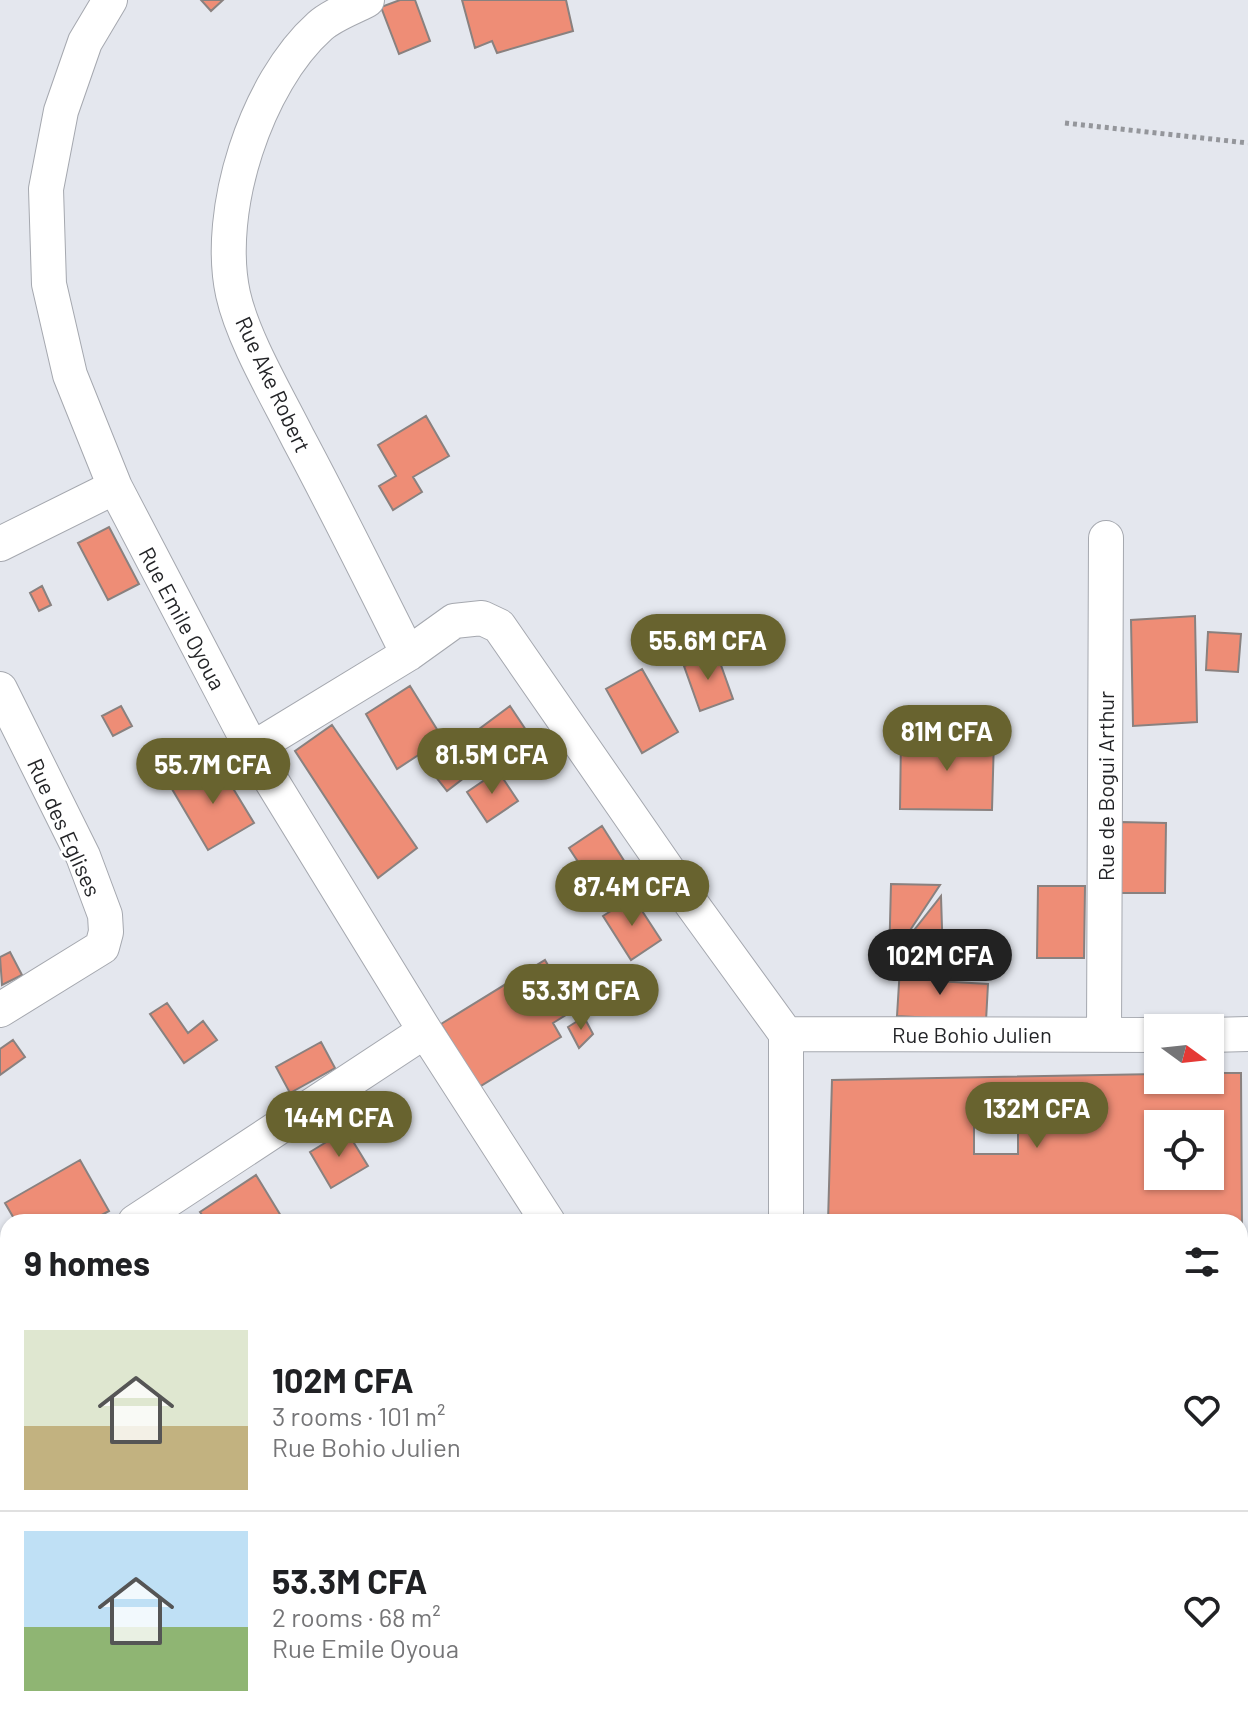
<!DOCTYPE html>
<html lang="en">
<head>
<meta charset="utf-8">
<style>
  :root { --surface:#fff; --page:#f2f2f2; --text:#202124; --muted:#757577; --line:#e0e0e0; --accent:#68632f }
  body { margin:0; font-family:Barlow,sans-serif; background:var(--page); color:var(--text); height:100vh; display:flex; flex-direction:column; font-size:30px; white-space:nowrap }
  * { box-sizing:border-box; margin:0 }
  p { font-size:26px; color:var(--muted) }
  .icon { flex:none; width:44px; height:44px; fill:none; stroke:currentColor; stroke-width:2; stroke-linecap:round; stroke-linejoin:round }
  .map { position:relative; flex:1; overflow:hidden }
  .side { position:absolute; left:0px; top:1214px; width:1248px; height:514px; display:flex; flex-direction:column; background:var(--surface); border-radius:24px 24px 0 0; box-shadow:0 2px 6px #0004 }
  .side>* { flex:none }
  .needle { width:52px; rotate:105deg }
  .fabs { position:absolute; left:1144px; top:1014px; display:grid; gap:16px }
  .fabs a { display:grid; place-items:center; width:80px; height:80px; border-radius:0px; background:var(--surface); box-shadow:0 2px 6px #0004; font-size:40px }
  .price { position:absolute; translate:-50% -68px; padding:0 18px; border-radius:28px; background:var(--accent); color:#fff; font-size:26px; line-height:52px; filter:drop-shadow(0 2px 4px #0008) }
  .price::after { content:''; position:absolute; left:50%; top:48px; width:24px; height:18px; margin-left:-12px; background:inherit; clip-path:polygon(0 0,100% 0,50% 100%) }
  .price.current { background:#222; color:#fff }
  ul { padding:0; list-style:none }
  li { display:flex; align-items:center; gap:24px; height:200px; padding:0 24px }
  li+li { border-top:2px solid var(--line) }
  li span { display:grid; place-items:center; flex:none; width:224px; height:160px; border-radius:0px; color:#555 }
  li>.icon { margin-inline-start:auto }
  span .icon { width:96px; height:96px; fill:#fffc; stroke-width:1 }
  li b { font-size:34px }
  h2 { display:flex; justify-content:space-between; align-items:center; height:96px; padding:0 24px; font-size:34px }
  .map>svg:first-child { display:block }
  .built { fill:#d5dbe9 }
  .building { fill:#ee8d76; stroke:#89817f; stroke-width:2; fill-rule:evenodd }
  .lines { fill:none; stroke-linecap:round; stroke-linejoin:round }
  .lane-casing { stroke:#a5a8af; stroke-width:18 }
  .street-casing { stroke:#a5a8af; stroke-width:36 }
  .path { stroke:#94969b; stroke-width:5; stroke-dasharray:4 4; stroke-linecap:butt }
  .lane { stroke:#fff; stroke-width:16 }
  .street { stroke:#fff; stroke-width:34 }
  .rail-casing { stroke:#686a6e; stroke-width:9 }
  .rail { stroke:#fff; stroke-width:6; stroke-dasharray:18; stroke-linecap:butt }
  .labels { text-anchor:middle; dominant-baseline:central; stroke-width:6; stroke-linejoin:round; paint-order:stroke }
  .street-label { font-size:22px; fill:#232427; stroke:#fff }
</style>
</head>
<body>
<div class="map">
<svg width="1248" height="1727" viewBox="0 0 1248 1727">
  <rect width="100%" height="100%" fill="#e4e7ee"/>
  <path class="built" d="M1248,1268V1459L1240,1460V1269Z
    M8,1283V1508H0V1284Z"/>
  <path class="building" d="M201,0H223L211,11Z
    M400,0H415L430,41L399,54L381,7Z
    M462,0H566L573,31L497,53L492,41L475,48Z
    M426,416L449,456L413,477L422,492L393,510L379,486L396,476L378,445Z
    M109,527L139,584L108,600L78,543Z
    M42,586L51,605L39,611L30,593Z
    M1195,616L1197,722L1133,726L1131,620Z
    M1208,632L1241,634L1238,672L1206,670Z
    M717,654L733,699L700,711L684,666Z
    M642,669L678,732L642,753L606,689Z
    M410,686L443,739L397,769L366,714Z
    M121,706L132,726L113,736L102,716Z
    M510,706L526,730L447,791L428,767Z
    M332,725L417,848L378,878L295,751Z
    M901,737L994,738L992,810L900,809Z
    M217,762L254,823L208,850L172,789Z
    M498,771L518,801L487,822L467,792Z
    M1121,822L1166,823L1165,893H1120Z
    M602,826L630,870L598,892L569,848Z
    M891,884L940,885L889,962Z
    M1038,886H1085L1084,958H1037Z
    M941,896L943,960L889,962Z
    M633,897L661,940L631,960L603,916Z
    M10,952L22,975L2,985L0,957Z
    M545,960L574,1010L553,1023L561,1037L479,1087L441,1024Z
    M900,967L942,970L937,981L988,984L986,1021L897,1016Z
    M167,1003L188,1033L203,1021L217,1040L184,1063L150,1014Z
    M584,1017L593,1034L579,1048L568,1027Z
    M13,1040L25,1057L0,1075V1049Z
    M321,1042L335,1068L290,1093L276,1067Z
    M1210,1073H1241L1242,1233L1240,1222H828L832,1080L1158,1074V1080H1210ZM1158,1124H1210V1176H1158Z
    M974,1119H993L992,1129H1018V1154H974Z
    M346,1130L368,1166L331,1188L310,1152Z
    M80,1160L109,1211L89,1222H16L5,1203Z
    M256,1175L281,1216L271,1222H207L200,1212Z
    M1248,1662V1709L1240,1710V1663Z
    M250,1720H316V1727H250Z
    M490,1720H584L585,1727H491Z
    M584,1720H673L674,1727H585Z
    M762,1720H856V1727H763Z
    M872,1720H956V1727H872Z
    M981,1720H1035V1727H981Z
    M1038,1720H1127V1725L1038,1726Z
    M1132,1720H1214L1132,1724Z"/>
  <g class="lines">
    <g class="lane-casing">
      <path id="lane" d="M0,1660L8,1668
        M63,1720L71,1727"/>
    </g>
    <g class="street-casing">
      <path id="street" d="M110,0L85,42L61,111L46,189L49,284L70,375L115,487L252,749L425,1031L548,1222
        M367,0C352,8 332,15 320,26C256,83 215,211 233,294C243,339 277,396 298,438C336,509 372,582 408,654
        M0,544L115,487
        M0,689L83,856L105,915L106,932L102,947L0,1010
        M252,749L408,654L454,621L482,618L499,626L683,892L786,1034V1222
        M786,1034L1158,1035
        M1104,1035L1106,538
        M1210,1035L1248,1034
        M135,1222L425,1031
        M1240,1257H1248
        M0,1275L8,1274
        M1240,1571L1248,1570
        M0,1611L8,1612"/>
    </g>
    <path class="path" d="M1065,123L1248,143
      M1240,1294L1248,1293"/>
    <use href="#lane" class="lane"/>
    <use href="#street" class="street"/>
    <g class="rail-casing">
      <path id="rail" d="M1240,1316H1248
        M1240,1385L1248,1384
        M0,1401H8
        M0,1442L8,1441"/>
    </g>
    <use href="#rail" class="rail"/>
  </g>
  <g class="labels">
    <g class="street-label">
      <text transform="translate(274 384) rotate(65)">Rue Ake Robert</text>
      <text transform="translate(183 618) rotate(62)">Rue Emile Oyoua</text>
      <text transform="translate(1105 786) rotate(-90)">Rue de Bogui Arthur</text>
      <text transform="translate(65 827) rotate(66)">Rue des Eglises</text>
      <text x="972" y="1034">Rue Bohio Julien</text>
    </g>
  </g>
</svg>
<div class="fabs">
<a><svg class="needle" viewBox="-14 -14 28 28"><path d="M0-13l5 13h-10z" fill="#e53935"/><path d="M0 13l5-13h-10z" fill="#757577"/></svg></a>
<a><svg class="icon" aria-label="locate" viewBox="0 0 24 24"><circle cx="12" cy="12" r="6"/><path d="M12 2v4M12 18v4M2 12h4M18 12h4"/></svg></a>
</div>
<b class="price" style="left:708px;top:682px">55.6M CFA</b>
<b class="price" style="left:947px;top:773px">81M CFA</b>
<b class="price" style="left:492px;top:796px">81.5M CFA</b>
<b class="price" style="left:213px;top:806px">55.7M CFA</b>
<b class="price" style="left:632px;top:928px">87.4M CFA</b>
<b class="price current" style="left:940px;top:997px">102M CFA</b>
<b class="price" style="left:581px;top:1032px">53.3M CFA</b>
<b class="price" style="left:1037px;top:1150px">132M CFA</b>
<b class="price" style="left:339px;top:1159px">144M CFA</b>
<section class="side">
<h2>9 homes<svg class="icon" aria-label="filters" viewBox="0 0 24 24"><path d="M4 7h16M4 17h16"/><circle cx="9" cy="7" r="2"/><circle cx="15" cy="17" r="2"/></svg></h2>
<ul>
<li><span style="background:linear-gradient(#dfe7d0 60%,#c2b280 0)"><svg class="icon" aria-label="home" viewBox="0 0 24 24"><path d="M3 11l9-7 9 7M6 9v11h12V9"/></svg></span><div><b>102M CFA</b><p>3 rooms · 101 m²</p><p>Rue Bohio Julien</p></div><svg class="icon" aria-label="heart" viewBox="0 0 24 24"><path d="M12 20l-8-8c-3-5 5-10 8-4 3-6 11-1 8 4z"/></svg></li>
<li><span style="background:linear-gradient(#bfe0f5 60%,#8fb573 0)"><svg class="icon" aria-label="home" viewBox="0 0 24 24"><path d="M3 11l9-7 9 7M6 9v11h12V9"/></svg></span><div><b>53.3M CFA</b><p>2 rooms · 68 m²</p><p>Rue Emile Oyoua</p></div><svg class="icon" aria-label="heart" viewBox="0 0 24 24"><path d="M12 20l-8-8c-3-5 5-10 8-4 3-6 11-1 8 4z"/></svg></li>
</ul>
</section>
</div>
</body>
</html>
